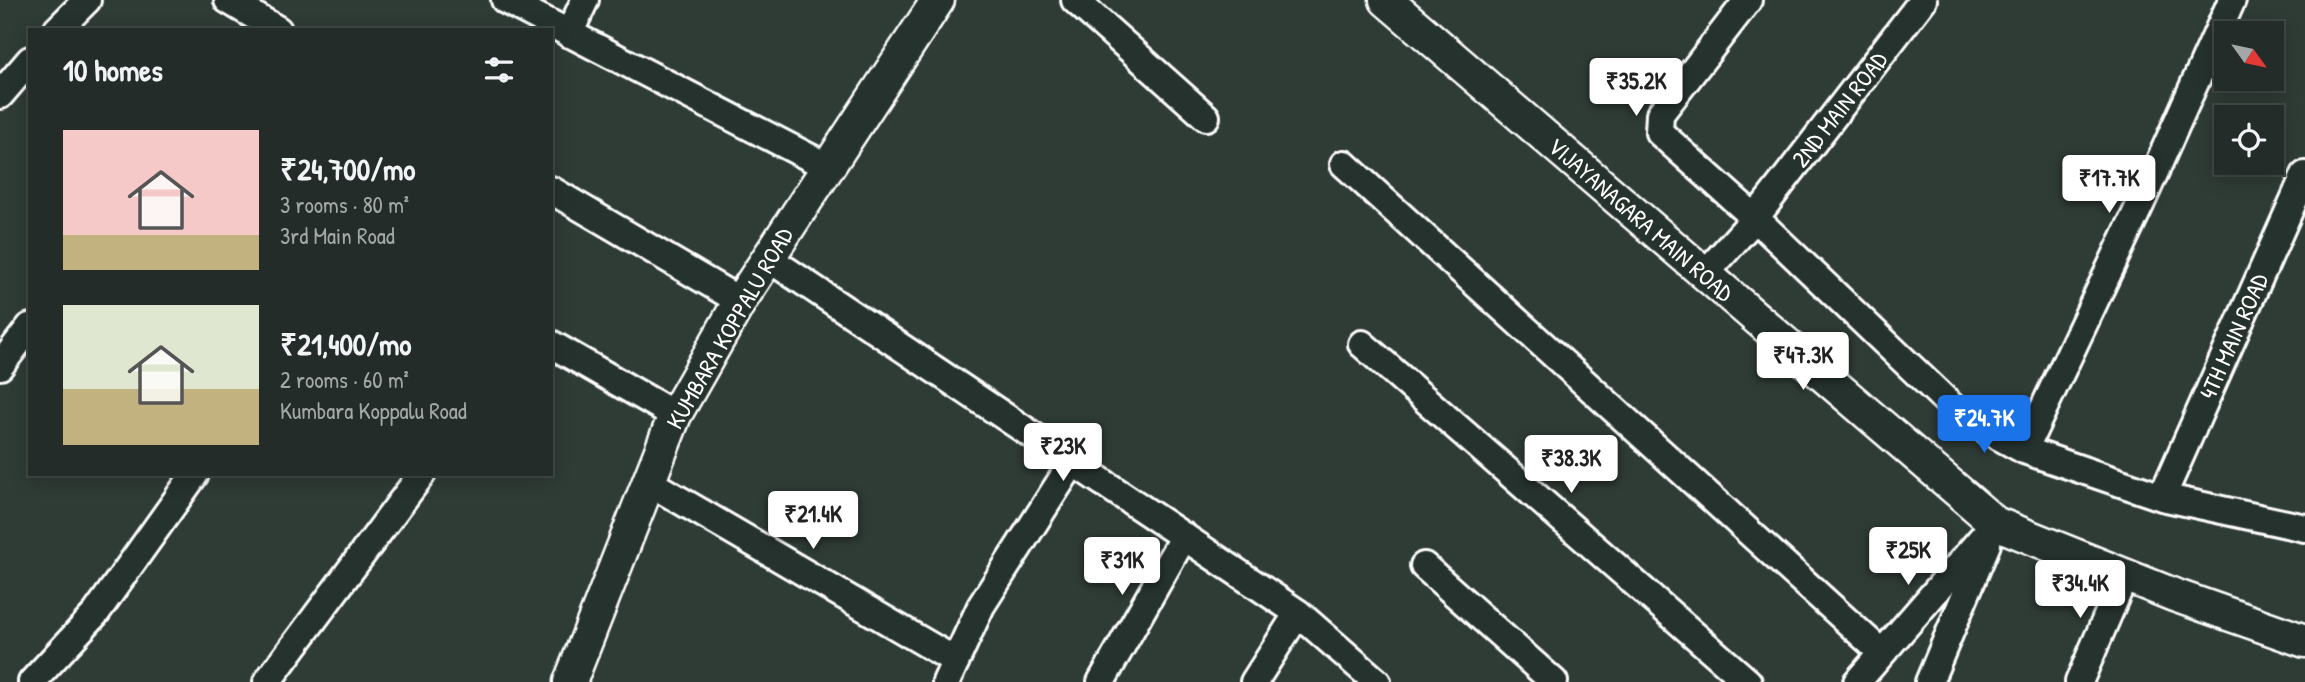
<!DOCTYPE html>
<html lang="en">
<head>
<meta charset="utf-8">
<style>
  :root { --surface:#232c28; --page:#2b3430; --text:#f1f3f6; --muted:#a3a7a8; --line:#404845; --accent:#1a73e8 }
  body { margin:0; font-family:"Patrick Hand",sans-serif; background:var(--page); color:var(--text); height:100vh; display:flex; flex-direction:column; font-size:26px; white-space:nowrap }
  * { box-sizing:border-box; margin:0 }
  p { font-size:23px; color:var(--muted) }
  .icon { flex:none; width:38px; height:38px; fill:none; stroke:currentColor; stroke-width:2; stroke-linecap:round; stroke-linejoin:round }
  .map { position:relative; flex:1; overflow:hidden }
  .drawer { position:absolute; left:28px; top:28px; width:525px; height:448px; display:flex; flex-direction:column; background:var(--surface); border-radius:0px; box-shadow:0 4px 18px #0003,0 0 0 2px var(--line) }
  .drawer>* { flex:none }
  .needle { width:46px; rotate:123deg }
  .controls { position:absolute; left:2214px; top:21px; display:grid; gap:14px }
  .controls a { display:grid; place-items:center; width:70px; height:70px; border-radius:0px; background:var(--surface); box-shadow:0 4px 18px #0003,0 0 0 2px var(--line); font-size:35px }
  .price { position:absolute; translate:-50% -60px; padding:0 16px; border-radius:7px; background:#fff; color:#222; font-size:23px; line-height:46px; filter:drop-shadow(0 2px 4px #0008) }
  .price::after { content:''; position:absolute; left:50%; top:42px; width:21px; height:16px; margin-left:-10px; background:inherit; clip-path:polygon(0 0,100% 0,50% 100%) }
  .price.selected { background:var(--accent); color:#fff }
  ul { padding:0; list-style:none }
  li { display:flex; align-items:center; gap:21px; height:175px; padding:0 35px }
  li span { display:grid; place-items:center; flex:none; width:196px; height:140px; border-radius:0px; color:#555 }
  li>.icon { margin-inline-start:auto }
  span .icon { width:84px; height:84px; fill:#fffc; stroke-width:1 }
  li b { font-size:30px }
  h2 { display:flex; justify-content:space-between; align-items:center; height:84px; padding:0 35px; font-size:30px }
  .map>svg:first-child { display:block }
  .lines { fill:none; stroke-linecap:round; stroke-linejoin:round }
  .minor-casing { stroke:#fff; stroke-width:32 }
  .tertiary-casing { stroke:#fff; stroke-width:37 }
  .minor { stroke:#26332d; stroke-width:26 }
  .tertiary { stroke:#26332d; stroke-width:32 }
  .labels { text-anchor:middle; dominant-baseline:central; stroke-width:5; stroke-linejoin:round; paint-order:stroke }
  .street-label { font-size:24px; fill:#fff; stroke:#26332d }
</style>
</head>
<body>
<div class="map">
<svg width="2305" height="682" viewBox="0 0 2305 682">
  <rect width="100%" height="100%" fill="#2f3b35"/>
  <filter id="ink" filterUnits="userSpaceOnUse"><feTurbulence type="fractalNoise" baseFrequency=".0143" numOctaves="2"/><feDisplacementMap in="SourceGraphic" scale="14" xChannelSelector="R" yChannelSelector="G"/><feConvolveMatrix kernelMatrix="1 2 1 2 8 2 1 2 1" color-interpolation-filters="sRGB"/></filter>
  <g filter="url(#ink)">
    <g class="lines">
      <g class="minor-casing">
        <path id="minor" d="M228,0L278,30
          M505,0L828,167
          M1075,0L1206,117
          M1748,0L1660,114L1659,132L1755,218L1963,417L2024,450L2162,497L2305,528
          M57,30L87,0
          M569,34L585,0
          M0,95L30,60
          M1344,164L1882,653
          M551,190L740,301
          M768,258L1298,613L1377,682
          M1705,274L1755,218L1923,0
          M551,344L675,415
          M1362,344L1748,682
          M0,366L30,327
          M2024,450L2141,203L2232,0
          M647,481L956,661
          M2162,497L2305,175
          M1424,566L1554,682
          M32,682L96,613L195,474
          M267,682L422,474
          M946,682L981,606L1073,462
          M1101,682L1184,536
          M1254,682L1298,613
          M1857,682L1995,523
          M1929,682L1987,544
          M2079,682L2125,575"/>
      </g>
      <g class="tertiary-casing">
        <path id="tertiary" d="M1386,0L1995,523L2174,595L2305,641
          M570,682L675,415L740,301L938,0"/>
      </g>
      <use href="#minor" class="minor"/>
      <use href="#tertiary" class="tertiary"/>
    </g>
  </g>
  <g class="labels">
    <g class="street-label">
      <text transform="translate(1839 109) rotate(-52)">2ND MAIN ROAD</text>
      <text transform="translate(1641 219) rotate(41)">VIJAYANAGARA MAIN ROAD</text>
      <text transform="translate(729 328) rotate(-60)">KUMBARA KOPPALU ROAD</text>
      <text transform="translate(2233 336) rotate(-66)">4TH MAIN ROAD</text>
    </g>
  </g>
</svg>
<div class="controls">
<a><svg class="needle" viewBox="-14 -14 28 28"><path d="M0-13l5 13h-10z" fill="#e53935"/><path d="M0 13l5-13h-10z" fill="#a3a7a8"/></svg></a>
<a><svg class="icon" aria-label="locate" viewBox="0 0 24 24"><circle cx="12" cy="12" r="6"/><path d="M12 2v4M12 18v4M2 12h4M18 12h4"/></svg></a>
</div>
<b class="price" style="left:1636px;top:118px">₹35.2K</b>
<b class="price" style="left:2109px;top:215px">₹17.7K</b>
<b class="price" style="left:1803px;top:392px">₹47.3K</b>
<b class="price selected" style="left:1984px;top:455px">₹24.7K</b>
<b class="price" style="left:1063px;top:483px">₹23K</b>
<b class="price" style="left:1571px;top:495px">₹38.3K</b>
<b class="price" style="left:813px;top:551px">₹21.4K</b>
<b class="price" style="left:1908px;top:587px">₹25K</b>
<b class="price" style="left:1122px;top:597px">₹31K</b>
<b class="price" style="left:2080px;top:620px">₹34.4K</b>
<section class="drawer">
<h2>10 homes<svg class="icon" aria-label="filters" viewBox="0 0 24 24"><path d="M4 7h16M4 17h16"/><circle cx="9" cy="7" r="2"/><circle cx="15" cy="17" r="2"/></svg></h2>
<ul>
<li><span style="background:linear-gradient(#f6c9c9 75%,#c2b280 0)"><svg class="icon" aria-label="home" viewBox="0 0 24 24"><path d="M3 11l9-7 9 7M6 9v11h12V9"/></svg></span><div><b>₹24,700/mo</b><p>3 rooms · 80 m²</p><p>3rd Main Road</p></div></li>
<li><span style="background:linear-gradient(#dfe7d0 60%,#c2b280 0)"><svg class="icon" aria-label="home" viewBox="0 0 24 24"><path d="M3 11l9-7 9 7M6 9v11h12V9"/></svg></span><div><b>₹21,400/mo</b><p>2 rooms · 60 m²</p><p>Kumbara Koppalu Road</p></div></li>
</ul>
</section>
</div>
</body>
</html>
